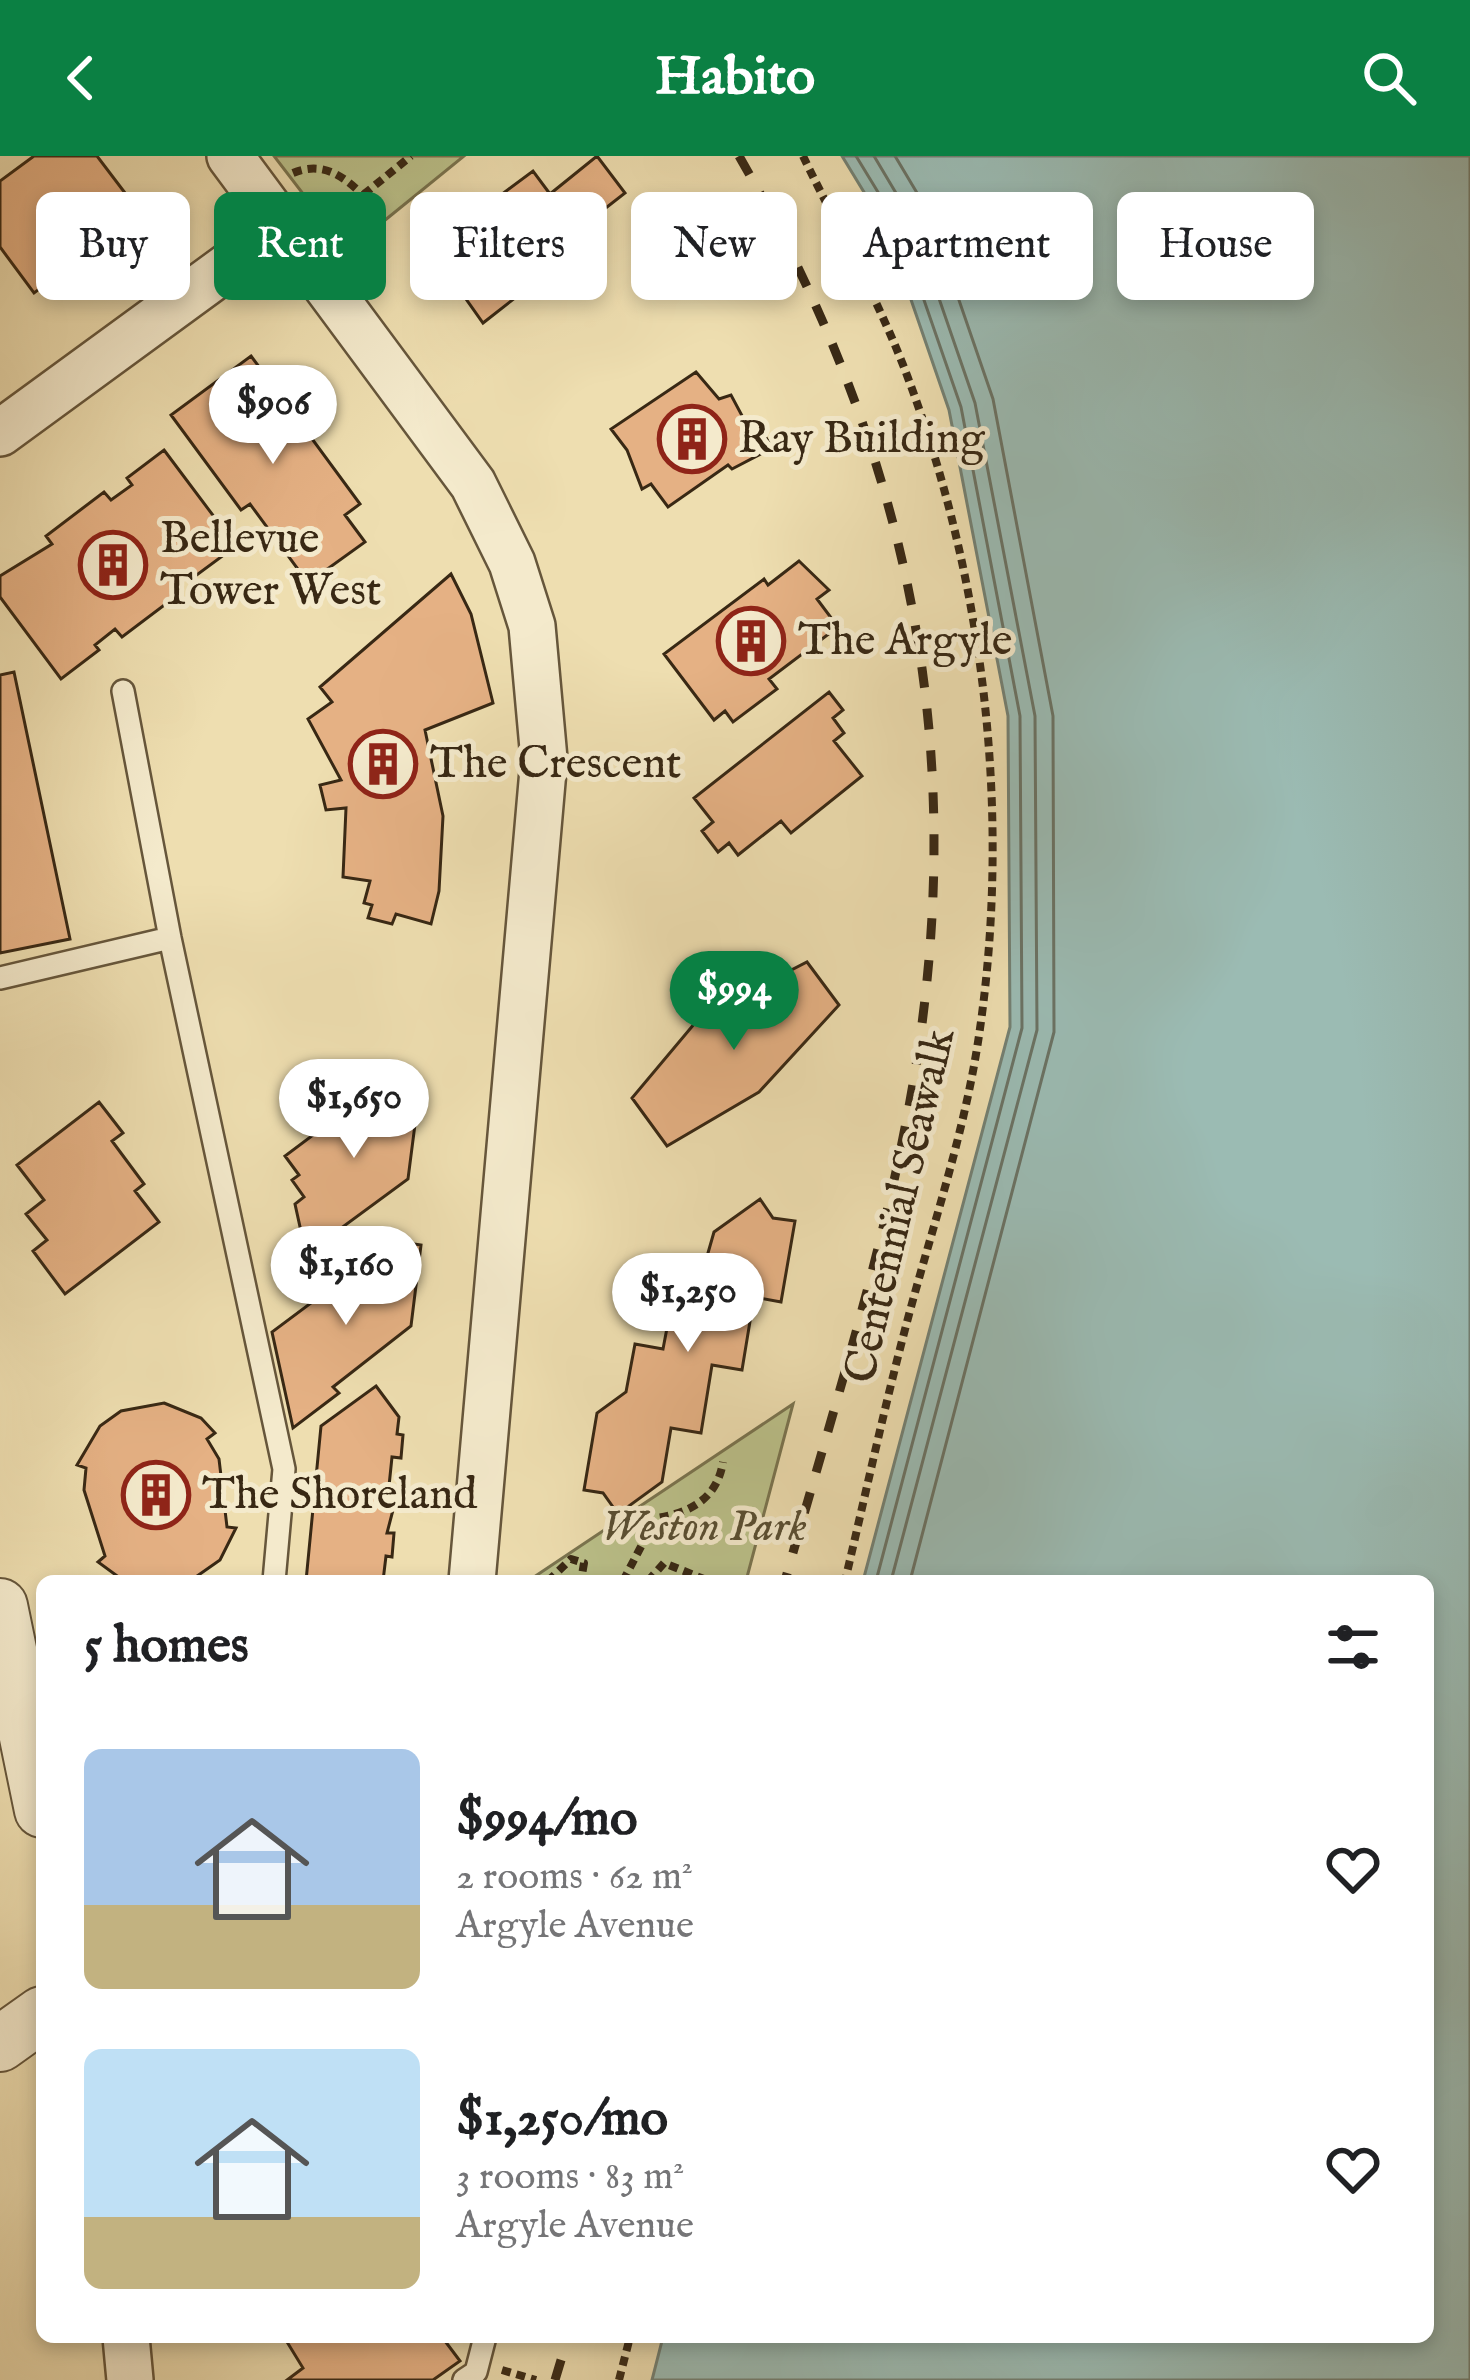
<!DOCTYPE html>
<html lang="en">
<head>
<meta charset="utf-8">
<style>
  :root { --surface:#fff; --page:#f6f6f6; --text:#202124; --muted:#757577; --accent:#0b8043 }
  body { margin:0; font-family:"IM FELL English",serif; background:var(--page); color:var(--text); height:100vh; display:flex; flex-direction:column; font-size:45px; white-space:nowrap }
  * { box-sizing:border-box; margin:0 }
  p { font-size:39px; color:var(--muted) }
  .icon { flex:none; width:66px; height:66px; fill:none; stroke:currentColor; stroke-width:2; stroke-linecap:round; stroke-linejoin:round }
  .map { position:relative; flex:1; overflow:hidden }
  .side { position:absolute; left:36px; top:1419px; width:1398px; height:768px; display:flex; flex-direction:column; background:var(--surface); border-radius:18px; box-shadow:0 6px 18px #0003 }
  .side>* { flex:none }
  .banner { position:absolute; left:36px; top:36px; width:1398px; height:108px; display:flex; gap:24px }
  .price { position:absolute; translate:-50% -102px; padding:0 27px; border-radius:42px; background:#fff; color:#222; font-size:39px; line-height:78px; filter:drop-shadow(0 3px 6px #0008) }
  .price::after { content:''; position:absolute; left:50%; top:72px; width:36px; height:27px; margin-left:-18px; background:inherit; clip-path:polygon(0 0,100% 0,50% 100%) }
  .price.on { background:var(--accent); color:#fff }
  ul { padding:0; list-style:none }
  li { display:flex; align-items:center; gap:36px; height:300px; padding:0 48px }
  li span { display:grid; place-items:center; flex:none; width:336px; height:240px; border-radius:18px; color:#555 }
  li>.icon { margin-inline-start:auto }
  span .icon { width:144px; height:144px; fill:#fffc; stroke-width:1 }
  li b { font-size:51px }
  h2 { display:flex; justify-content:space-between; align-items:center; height:144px; padding:0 48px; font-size:51px }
  .pill { padding:0 42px; border-radius:18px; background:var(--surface); box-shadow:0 6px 18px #0003; font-size:42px; line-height:108px }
  .pill.on { background:var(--accent); color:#fff }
  header { display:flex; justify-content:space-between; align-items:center; height:156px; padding:0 48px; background:var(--accent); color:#fff; font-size:54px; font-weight:700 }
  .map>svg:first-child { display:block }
  .green { fill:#bbc18a; stroke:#7a744f; stroke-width:3 }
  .water { fill:#9bbbb3; stroke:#738073; stroke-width:3 }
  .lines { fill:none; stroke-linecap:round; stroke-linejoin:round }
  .shore { stroke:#6a7264; stroke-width:3 }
  .building { fill:#e5b184; stroke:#382814; stroke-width:3 }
  .service-casing { stroke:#66563b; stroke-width:26 }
  .minor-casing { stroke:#66563b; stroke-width:50 }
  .tertiary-casing { stroke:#66563b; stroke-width:58 }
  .path { stroke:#382814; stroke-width:8; stroke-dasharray:9 6; stroke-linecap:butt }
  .service { stroke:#f4eacc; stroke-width:21 }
  .minor { stroke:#f4eacc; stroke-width:45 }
  .tertiary { stroke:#f4eacc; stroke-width:54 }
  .rail { stroke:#382814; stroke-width:9; stroke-dasharray:21 21; stroke-linecap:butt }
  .labels { text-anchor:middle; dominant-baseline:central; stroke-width:10; stroke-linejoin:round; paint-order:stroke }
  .poi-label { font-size:45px; fill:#382814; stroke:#f4eacc; text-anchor:start }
  .street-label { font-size:45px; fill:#382814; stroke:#f4eacc }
  .park-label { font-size:45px; font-style:italic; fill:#594e32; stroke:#f4eacc }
</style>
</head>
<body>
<header><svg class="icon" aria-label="back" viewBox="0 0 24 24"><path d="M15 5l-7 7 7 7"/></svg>Habito<svg class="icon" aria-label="search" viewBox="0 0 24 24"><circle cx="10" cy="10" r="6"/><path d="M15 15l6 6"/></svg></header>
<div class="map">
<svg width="1470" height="2224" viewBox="0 0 1470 2224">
  <rect width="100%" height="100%" fill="#eedeb0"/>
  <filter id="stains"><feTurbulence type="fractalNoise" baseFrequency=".00167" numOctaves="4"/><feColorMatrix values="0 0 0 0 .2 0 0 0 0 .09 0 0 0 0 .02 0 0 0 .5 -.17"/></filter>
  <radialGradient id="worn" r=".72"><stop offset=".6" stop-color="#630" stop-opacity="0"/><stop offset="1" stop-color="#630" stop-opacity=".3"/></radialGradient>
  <path class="green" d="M274,0H464L347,95Z
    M793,1248L746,1425H528Z"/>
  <path class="water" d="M842,0H1470V2224H652L663,2181H1428V1425H863L1010,871L1008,560L949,254L887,74Z"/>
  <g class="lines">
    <path class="shore" d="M856,0L898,69L961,251L1020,560L1022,872L876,1425
      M874,0L912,64L975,247L1035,560L1037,874L891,1425
      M895,0L929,57L993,243L1053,560L1054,876L910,1425"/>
  </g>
  <path class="building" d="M34,0H97L141,58L34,137L0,91V25Z
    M597,0L625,37L575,76L584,88L483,167L430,92L533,15L550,38Z
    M251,200L360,348L345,359L365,386L308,427L250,348L241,354L171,259Z
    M696,216L719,243L731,239L748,271L757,266L772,292L732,313L728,309L668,351L651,328L642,333L627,294L611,273Z
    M164,294L236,390L194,421L190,416L172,429L179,438L122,481L115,473L95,489L99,494L61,523L0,441V420L52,388L46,380L104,336L111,344L132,329L127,322Z
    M799,405L829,434L817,443L838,471L769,523L777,533L733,566L725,555L714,564L664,498L764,423L768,429Z
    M451,418L471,458L493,547L425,574L443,660L439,735L431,768L396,758L392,768L368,762L372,749L364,747L370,725L343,721L346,652L326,654L320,629L341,624L308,563L332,546L320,531Z
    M14,516L70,783L0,797V519Z
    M829,536L843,554L833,562L844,577L834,585L862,620L791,677L781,665L738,699L729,687L718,696L702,675L713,666L694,642Z
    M807,806L839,849L759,936L667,990L632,942L700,861Z
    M397,916L418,945L408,1023L306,1098L295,1048L304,1041L292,1024L299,1019L285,1000Z
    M99,946L123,977L112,985L144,1028L135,1035L159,1066L65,1138L33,1095L47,1084L26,1058L44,1044L17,1009Z
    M760,1043L773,1062L795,1065L781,1146L754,1141L742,1214L712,1209L701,1277L671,1272L662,1326L618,1358L603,1337L584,1334L597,1257L626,1236L635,1188L663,1193L676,1125L706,1104L714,1076Z
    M394,1085L421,1089L411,1170L333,1231L339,1237L293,1272L272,1176Z
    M376,1230L399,1261L397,1278L403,1279L401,1302L392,1301L389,1330L399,1331L387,1377H394L392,1401L386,1400L383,1425H306L321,1270Z
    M164,1247L201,1262L215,1277L207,1283L219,1303L227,1371L236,1372L220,1404L190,1425H124L98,1406L105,1400L84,1334L86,1312L77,1309L100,1270L121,1255Z
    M442,2181L460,2205L433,2224H287L303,2212L284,2181Z"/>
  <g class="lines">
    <g class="service-casing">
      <path id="service" d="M123,535L170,782L284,1313L274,1425
        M0,822L170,782
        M464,2224L476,2216L485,2181"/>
    </g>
    <g class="minor-casing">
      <path id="minor" d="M230,0L473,328L512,407L532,470L544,603L472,1425
        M0,277L282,71
        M126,2181L130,2224"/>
    </g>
    <g class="tertiary-casing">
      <path id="tertiary" d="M0,1450L42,1654
        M0,1888L42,1858"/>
    </g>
    <path class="path" d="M803,0C838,73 880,146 908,222C986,430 1012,666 978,886C965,970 939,1051 916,1133C889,1229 868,1328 845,1425
      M293,17C322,5 342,19 363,39
      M339,76L363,39L411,0
      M548,1425L571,1403L584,1407L581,1425
      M623,1425L656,1362C690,1357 717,1343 723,1306
      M648,1425L664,1407L709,1425
      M502,2214L536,2224
      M619,2224L630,2181"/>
    <use href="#service" class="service"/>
    <use href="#minor" class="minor"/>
    <use href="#tertiary" class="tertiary"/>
    <path class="rail" d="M739,0C892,266 960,536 925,843C903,1040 838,1235 785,1425
      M555,2224L568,2181"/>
  </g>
  <defs>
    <g id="building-ring" transform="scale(3.45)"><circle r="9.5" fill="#f4eacc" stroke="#8f2418" stroke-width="1.5"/><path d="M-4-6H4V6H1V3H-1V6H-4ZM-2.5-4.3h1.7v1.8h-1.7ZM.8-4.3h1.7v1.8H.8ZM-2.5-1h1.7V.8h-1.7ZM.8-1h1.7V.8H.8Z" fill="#8f2418"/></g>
  </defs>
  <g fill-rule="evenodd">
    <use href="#building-ring" x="692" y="283"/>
    <use href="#building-ring" x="113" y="409"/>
    <use href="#building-ring" x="751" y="485"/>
    <use href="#building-ring" x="383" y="608"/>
    <use href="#building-ring" x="156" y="1339"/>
  </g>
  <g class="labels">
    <g class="poi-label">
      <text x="738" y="283">Ray Building</text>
      <text x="160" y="383">Bellevue<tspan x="160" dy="52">Tower West</tspan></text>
      <text x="798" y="485">The Argyle</text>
      <text x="430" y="608">The Crescent</text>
      <text x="202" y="1339">The Shoreland</text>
    </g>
    <g class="street-label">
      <text transform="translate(901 1050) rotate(-77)">Centennial Seawalk</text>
    </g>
    <g class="park-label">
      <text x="704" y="1371">Weston Park</text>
    </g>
  </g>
  <rect width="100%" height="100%" filter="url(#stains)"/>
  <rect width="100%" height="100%" fill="url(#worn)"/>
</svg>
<b class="price" style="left:273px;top:311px">$906</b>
<b class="price on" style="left:734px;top:897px">$994</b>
<b class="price" style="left:354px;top:1005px">$1,650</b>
<b class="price" style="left:346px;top:1172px">$1,160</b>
<b class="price" style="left:688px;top:1199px">$1,250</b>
<div class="banner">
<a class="pill">Buy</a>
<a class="pill on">Rent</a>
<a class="pill">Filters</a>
<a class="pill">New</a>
<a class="pill">Apartment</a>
<a class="pill">House</a>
</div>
<section class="side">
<h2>5 homes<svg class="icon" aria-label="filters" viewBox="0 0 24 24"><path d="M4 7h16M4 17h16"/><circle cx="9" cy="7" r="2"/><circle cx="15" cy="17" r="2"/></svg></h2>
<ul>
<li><span style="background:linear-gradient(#a9c7e8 65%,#c2b280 0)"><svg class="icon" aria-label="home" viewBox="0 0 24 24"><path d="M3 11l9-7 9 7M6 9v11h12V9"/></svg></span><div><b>$994/mo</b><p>2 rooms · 62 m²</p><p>Argyle Avenue</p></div><svg class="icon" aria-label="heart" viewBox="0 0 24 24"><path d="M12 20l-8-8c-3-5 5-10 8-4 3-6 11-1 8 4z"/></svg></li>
<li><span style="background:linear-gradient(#bfe0f5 70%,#c2b280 0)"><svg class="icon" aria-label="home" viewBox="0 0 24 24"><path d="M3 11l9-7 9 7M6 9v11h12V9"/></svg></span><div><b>$1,250/mo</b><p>3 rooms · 83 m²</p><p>Argyle Avenue</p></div><svg class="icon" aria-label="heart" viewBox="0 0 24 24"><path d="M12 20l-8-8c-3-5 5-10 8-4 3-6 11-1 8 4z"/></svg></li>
</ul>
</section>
</div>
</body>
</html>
